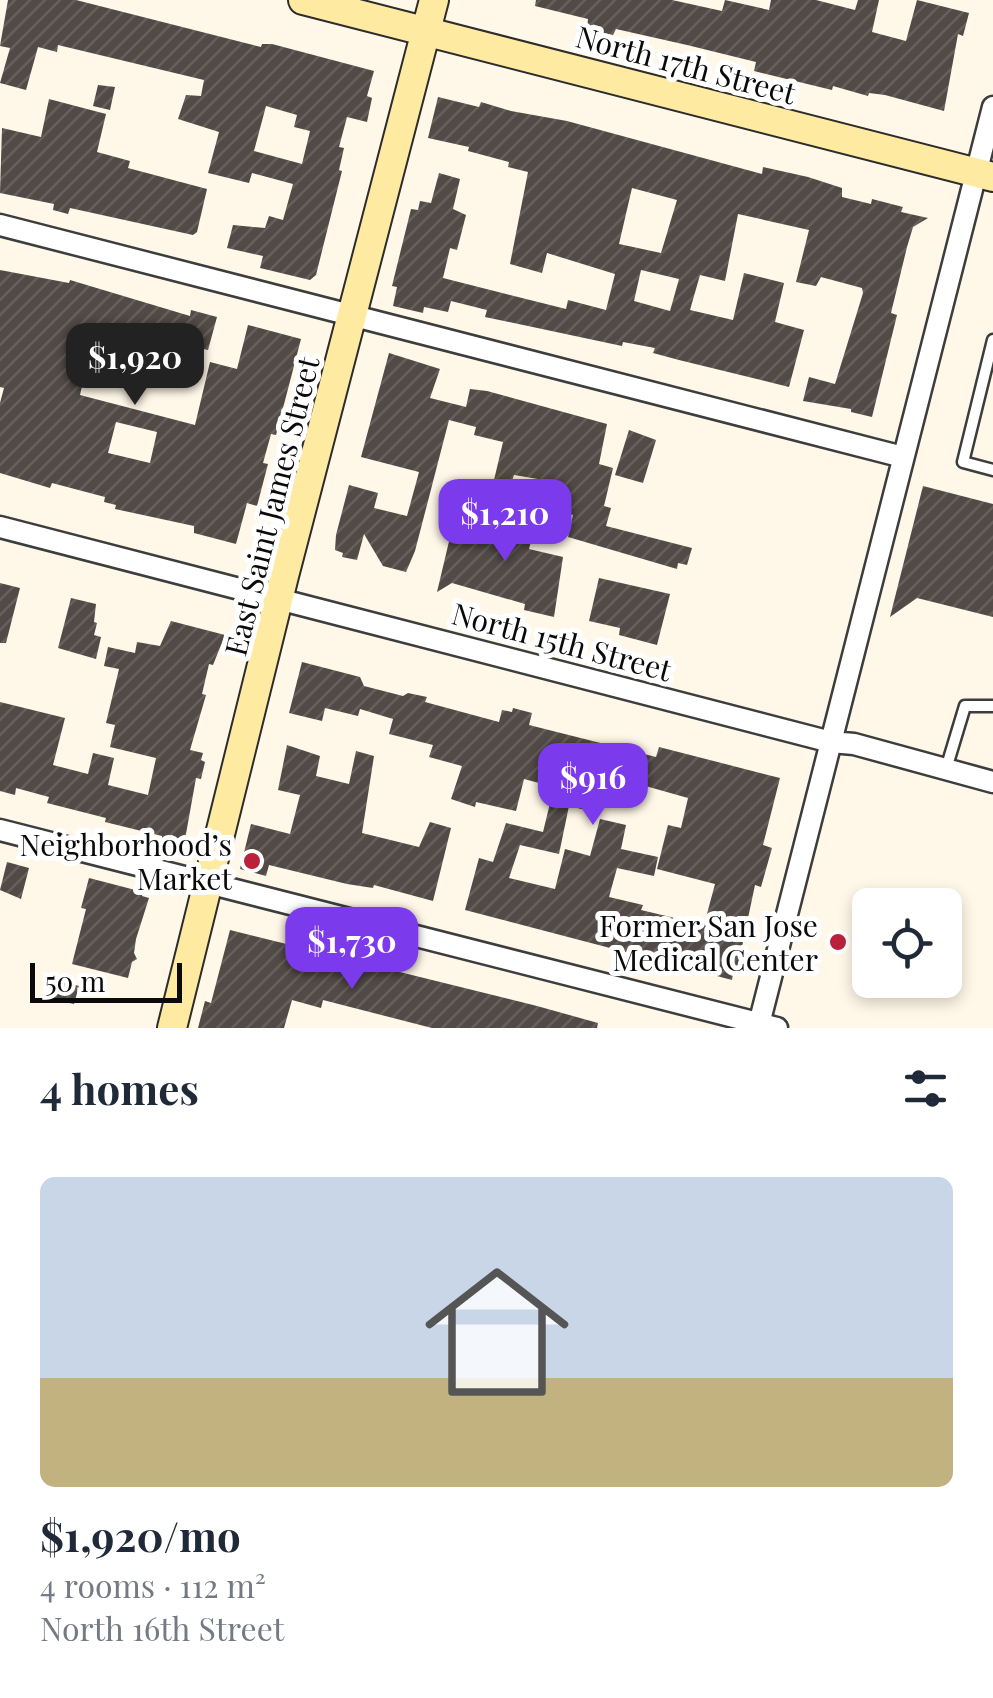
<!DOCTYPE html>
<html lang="en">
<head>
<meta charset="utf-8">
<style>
  :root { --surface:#fff; --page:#f6f6f7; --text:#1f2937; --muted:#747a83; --line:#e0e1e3; --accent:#7c3aed }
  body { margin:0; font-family:"Playfair Display",serif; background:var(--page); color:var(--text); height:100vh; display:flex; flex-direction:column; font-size:38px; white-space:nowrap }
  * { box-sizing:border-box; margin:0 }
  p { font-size:32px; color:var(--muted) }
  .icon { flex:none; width:55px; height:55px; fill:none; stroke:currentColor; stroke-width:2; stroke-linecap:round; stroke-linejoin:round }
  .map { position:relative; height:1028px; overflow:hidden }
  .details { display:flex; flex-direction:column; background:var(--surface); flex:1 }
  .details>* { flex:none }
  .fabs { position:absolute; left:852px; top:888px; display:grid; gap:20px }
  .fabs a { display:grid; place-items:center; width:110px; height:110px; border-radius:15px; background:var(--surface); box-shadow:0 5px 15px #0003; font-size:50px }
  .scale { position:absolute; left:30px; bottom:25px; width:152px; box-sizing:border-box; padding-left:10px; border:5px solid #0a0a0a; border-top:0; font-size:28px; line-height:35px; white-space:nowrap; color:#0a0a0a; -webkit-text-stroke:8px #fff; paint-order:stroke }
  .price { position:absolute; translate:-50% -85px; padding:0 22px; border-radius:20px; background:var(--accent); color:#fff; font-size:32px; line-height:65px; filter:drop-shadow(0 2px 5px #0008) }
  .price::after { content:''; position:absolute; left:50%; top:60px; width:30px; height:22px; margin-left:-15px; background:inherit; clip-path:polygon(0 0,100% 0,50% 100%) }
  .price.active { background:#222; color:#fff }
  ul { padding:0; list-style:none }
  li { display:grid; align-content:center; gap:20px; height:530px; padding:0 40px }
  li+li { border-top:2px solid var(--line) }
  li span { display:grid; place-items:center; height:310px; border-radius:15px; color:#555 }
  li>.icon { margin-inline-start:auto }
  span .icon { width:180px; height:180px; fill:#fffc; stroke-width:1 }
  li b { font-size:42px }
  h2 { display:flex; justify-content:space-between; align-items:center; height:120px; padding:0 40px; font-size:42px }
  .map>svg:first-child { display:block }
  .building { fill:url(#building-hatch); fill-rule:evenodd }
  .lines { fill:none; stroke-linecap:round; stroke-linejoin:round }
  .lane-casing { stroke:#3d3d3d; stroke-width:15 }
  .street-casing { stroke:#3d3d3d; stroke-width:25 }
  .secondary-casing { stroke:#2c2c2c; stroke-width:32 }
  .lane { stroke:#fff; stroke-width:10 }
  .street { stroke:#fff; stroke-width:20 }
  .secondary { stroke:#ffeaa2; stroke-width:28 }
  .poi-dot { fill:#b9223a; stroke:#fff; stroke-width:4 }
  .labels { text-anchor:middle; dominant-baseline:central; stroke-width:10; stroke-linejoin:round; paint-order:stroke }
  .street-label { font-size:30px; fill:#0a0a0a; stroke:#fff }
  .poi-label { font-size:30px; fill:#0a0a0a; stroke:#fff; text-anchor:end }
</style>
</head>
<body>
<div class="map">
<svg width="993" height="1028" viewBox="0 0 993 1028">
  <defs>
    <pattern id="building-hatch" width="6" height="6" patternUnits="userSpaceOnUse" patternTransform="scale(2.5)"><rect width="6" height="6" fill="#524a46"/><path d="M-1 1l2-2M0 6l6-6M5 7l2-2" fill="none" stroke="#66605c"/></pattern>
  </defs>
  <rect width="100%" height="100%" fill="#fff7e7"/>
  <path class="building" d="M8,0H76L261,47L262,44H272L374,71L367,96L372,98L367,122L347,117L339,147L344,148L339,170L342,171L316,275L310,280L260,268L263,256L227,248L233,225L265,228L269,216L283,220L293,184L252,173L249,183L208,173L219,132L178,119L186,95L201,96L204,80L58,45L57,52L38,47L26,90L0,83L10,48L0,46ZM266,106L297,115L294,127L310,131L302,164L254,151Z
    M536,0H672L722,11L725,0L769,10L771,0H816L855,10L858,0H879L872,32L906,41L917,0L969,13L963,36L958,34L944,111L885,95L869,93L868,96L833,86L832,90L754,71L756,62L687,45L616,29L613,35L587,29L588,19L535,6Z
    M98,85L115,87L110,110L93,106Z
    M438,97L479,107L481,102L511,111L567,121L762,174L763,167L808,177L842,188V197L871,204L872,199L903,207L901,212L928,218L913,227L907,247L891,313L897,315L872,417L851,412V409L803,401L809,377L835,384L863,293L862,288L821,277L816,286L796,282L809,230L738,214L725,281L700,275L690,310L733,320L744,273L784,283L775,322L804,330L789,387L679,360L653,353L655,348L623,342L622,346L485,317L487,310L451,301L448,312L424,307L423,313L393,306L397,287L392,286L411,209L418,210L420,201L431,203L439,173L460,179L453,209L466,215L457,250L450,248L443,278L566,309L568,300L606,310L615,274L547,253L542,273L510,264L528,172L508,167L509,162L468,151L469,147L428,138ZM632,188L677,200L661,253L619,244ZM641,270L679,279L670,311L634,301Z
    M49,99L106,114L97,152L130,161L128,168L207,189L197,232L193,235L70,208L68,214L53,210L54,204L0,193L2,128L41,137Z
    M0,270L69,283L70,280L190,316L191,310L217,317L208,350L139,336L138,341L90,329L79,372L85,373L80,395L195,425L210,362L237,369L248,325L301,339L276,435L271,434L263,463L268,464L257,506L247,503L236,544L194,533V526L115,509L116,505L104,502L105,497L52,483L50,488L0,473V403L4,388L0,387ZM116,422L157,432L150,463L108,453Z
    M389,353L440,369L430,398L466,407L470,389L487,391L607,424L599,464L613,468L604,506L611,508L606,526L692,548L687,565L678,563L677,569L568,537L573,515L543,507L550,481L514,475L511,484L494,480L503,442L474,435L476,427L449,420L415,551L406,572L383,566L364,534L357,560L342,557L343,553L335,550L336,535L349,485L378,493L374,508L407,516L419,472L361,457Z
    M629,430L656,440L643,483L615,475Z
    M923,486L993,504V617L917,598L890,617Z
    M493,507L537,518L529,549L563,557L554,617L524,610L525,604L452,583L437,592L451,533L484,541Z
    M599,578L670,594L657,645L619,635L620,628L589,621Z
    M0,583L20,588L6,643H0Z
    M71,598L96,604L94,622L97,623L94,635L101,637L96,659L58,648Z
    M171,621L225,635L213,665L209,664L202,694L206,695L190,750L203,753L201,760L205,762L201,779L196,778L184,845L162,840V836L105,822L106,818L47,803L49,797L16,788L15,795L0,791V702L65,718L53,765L88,774L93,753L114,758L108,785L148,795L156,758L110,747L115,725L106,723L119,669L104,666L108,647L135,653L137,642L160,646Z
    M302,662L360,677L364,686L403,696L408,693L427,697L425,702L499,722L502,710L512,712L513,708L532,713L529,725L656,757L659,747L780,778L763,845L772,848L761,887L755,885L736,975L733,974L732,980L465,910L479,858L493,862L506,823L543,832L554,787L524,779L516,811L476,802L475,807L451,799L462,766L429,757L433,745L389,734L393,719L360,709L358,716L325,708L322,721L289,713ZM611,770L643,779L642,785L688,798L681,828L668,825L657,869L715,884L704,925L641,910L643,905L609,897L617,868L654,876L658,857L621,849L626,825L600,819L590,856L565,849L555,889L509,878L520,845L559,854L569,806L598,813Z
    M287,745L320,756L316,776L349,784L356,751L374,756L362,833L419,847L430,822L451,828L433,901L374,885L373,888L347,884L269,865L266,876L240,869L251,824L290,834L300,795L278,790Z
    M7,862L29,868L21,899L0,890Z
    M89,878L143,892L142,896L149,898L136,939L134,953L137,959L132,962L128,978L72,964L86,909L81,908Z
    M230,930L537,1006L598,1023L597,1028H432L323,1000L321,1008L292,1000L284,1028H198L205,1001L211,1003Z
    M55,980L79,986L74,1004L51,999Z"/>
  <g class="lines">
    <g class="lane-casing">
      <path id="lane" d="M993,340L963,462L993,470
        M946,769L965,706H993"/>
    </g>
    <g class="street-casing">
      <path id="street" d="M0,225L903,457
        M0,527L831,742L854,744L993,782
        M0,830L777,1028
        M758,1028L993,107"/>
    </g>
    <g class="secondary-casing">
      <path id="secondary" d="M303,0L993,177
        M172,1028L284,576L434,0"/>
    </g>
    <use href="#lane" class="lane"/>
    <use href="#street" class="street"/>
    <use href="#secondary" class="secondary"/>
  </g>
  <g class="poi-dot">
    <circle cx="252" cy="861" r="10"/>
    <circle cx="838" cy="942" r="10"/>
  </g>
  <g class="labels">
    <g class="street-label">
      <text transform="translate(686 64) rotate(15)">North 17th Street</text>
      <text transform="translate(271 506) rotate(-76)">East Saint James Street</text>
      <text transform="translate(562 641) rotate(15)">North 15th Street</text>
    </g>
    <g class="poi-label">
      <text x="232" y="844">Neighborhood’s<tspan x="232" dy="34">Market</tspan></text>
      <text x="818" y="925">Former San Jose<tspan x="818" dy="34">Medical Center</tspan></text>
    </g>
  </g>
</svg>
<div class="fabs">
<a><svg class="icon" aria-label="locate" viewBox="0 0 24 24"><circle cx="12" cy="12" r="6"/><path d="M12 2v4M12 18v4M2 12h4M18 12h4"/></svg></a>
</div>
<div class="scale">50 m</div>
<b class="price active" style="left:135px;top:408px">$1,920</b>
<b class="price" style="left:505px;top:564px">$1,210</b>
<b class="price" style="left:593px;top:828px">$916</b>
<b class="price" style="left:352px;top:992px">$1,730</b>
</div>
<section class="details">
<h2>4 homes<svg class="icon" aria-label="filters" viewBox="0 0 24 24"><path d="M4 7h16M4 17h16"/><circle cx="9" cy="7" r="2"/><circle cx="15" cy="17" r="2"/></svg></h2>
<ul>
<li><span style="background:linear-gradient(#c9d6e8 65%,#c2b280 0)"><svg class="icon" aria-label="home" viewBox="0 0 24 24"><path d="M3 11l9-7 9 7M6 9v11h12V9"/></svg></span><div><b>$1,920/mo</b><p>4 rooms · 112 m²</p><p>North 16th Street</p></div></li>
</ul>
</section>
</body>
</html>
